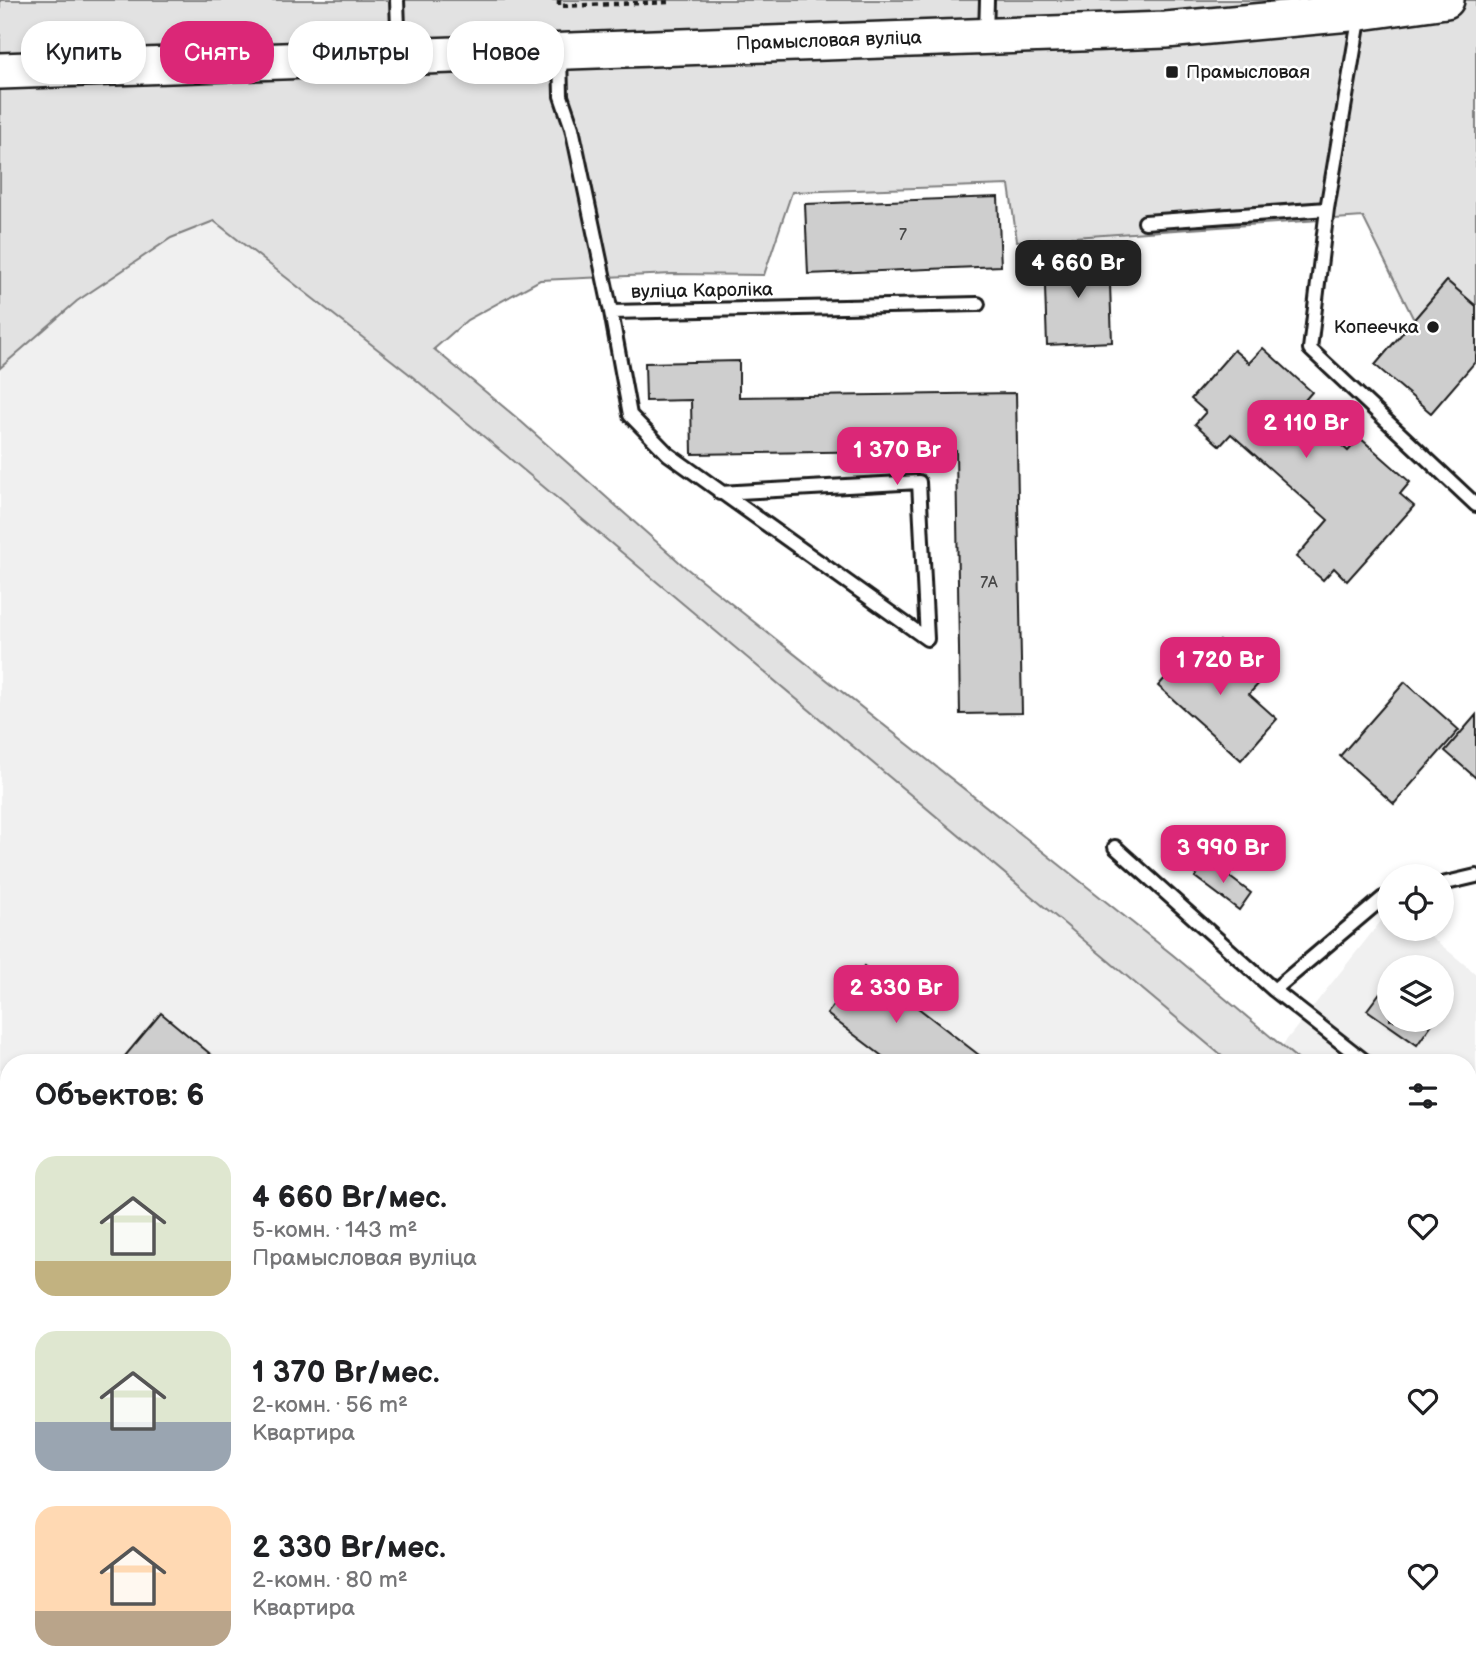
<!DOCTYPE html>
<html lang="ru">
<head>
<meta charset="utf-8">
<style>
  :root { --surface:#fff; --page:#f2f2f2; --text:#202124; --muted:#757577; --accent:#db2777 }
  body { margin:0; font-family:"Balsamiq Sans",sans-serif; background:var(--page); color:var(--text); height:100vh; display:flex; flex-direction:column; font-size:26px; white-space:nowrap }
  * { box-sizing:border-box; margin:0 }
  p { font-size:23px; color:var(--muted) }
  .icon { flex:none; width:38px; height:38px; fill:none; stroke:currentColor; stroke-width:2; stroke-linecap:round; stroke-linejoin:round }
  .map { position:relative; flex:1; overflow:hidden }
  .sheet { position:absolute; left:0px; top:1054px; width:1477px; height:625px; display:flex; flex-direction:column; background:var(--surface); border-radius:28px 28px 0 0; box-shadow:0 4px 10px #0003 }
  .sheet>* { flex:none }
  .hud { position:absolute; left:21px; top:21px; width:700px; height:63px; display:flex; gap:14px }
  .tools { position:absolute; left:1377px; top:864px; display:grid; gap:14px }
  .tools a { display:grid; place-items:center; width:77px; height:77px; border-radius:50%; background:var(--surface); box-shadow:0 4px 10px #0003; font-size:35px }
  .price { position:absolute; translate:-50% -60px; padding:0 16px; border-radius:14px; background:var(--accent); color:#fff; font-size:23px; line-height:46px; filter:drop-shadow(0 2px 4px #0008) }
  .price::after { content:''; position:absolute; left:50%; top:42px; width:21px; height:16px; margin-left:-10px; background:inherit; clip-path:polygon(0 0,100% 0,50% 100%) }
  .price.on { background:#222; color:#fff }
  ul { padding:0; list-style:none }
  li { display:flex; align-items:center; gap:21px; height:175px; padding:0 35px }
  li span { display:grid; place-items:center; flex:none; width:196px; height:140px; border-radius:21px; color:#555 }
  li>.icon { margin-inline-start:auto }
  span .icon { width:84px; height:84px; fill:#fffc; stroke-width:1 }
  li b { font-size:30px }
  h2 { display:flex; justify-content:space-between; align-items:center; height:84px; padding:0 35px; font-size:30px }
  .chip { padding:0 24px; border-radius:28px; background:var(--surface); box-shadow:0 4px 10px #0003; font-size:24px; line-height:63px }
  .chip.on { background:var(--accent); color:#fff }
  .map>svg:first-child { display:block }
  .built { fill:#f0f0f0; fill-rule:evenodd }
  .green { fill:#e2e2e2; stroke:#7f7f7f; stroke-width:2 }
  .building { fill:#cecece; stroke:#1c1c1c; stroke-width:2 }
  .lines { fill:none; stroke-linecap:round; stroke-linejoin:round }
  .lane-casing { stroke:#1c1c1c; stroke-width:18 }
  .secondary-casing { stroke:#1c1c1c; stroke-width:40 }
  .path { stroke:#1c1c1c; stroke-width:4.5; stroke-dasharray:5 5; stroke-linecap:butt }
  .lane { stroke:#fff; stroke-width:12 }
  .secondary { stroke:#fff; stroke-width:35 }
  .rail { stroke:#1c1c1c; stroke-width:5; stroke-dasharray:10 5; stroke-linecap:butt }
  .poi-dot { fill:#1c1c1c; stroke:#fff; stroke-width:2.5 }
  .labels { text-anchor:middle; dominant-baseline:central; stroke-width:5; stroke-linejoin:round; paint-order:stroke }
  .number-label { font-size:16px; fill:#484848 }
  .street-label { font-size:19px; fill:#1c1c1c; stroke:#fff }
  .poi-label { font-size:19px; fill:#1c1c1c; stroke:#fff; text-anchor:start }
</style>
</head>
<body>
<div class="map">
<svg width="1476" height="1678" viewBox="0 0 1476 1678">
  <rect width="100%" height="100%" fill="#fff"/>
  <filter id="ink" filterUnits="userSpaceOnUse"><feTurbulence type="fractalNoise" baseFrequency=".0143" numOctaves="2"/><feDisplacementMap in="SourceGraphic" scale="14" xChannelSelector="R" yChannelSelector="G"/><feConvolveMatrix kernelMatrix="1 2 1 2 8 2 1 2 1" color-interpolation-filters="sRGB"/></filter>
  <g filter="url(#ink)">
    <path class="built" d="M146,153L1229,1062H9V1670H1381L1375,1678H0V158Z
      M1389,911L1390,929H1422L1476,974V1545L1468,1555V1062H1269ZM1390,968H1442V1020H1390Z"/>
    <path class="green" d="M0,0H1476V306L1447,281L1414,320L1363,217L1017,241L1009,185L792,192L764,275L672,274L540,280L467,320L434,349L517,418L685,567L1173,955L1301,1062H1229L408,373L214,221L171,238L77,301L0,368Z"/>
    <path class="building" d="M998,197L1001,266L808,274L805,204Z
      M1109,255L1112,342L1047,345L1044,258Z
      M1447,281L1476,306V361L1431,413L1375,365Z
      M1263,348L1312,392L1299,407L1348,451L1360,438L1410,482L1400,494L1414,506L1347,581L1334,568L1323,580L1296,557L1328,520L1231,434L1220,446L1195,424L1206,412L1191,399L1234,350L1249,363Z
      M739,361V397L1016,393L1022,713L960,714L956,450L692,454L691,400L646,401L645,363Z
      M1220,641L1263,679L1249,694L1277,719L1241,760L1158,686L1194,646L1207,657Z
      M1405,682L1459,730L1394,804L1340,756Z
      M1476,715V778L1445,751Z
      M1207,860L1251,893L1239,910L1195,877Z
      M864,966L988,1062H890L827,1014Z
      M1385,986L1390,990V1020L1434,1021L1417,1045L1367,1010Z
      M161,1013L220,1062H120Z
      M1476,1338V1380L1468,1389V1347Z
      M0,1340L9,1347V1670H153L146,1678H0Z
      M1476,1439V1482L1468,1492V1448Z
      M543,1670H653L663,1678H553Z
      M794,1670H908L901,1678H804Z"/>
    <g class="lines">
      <g class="lane-casing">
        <path id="lane" d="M397,0L399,56
          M1360,14L1327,209L1310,349L1476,505
          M986,35L987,0
          M560,54L561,96L572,128L611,312L978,304
          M1145,222L1327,209
          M611,312L630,415L668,454L927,639L919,482L720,493
          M1115,847L1274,990L1366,1062
          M1442,884L1476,876
          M1274,990L1383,898L1390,897
          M965,1678L980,1670
          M1069,1678L1070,1670
          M1288,1678L1294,1670"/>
      </g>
      <g class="secondary-casing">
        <path id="secondary" d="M0,71L1166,30L1361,12L1446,0"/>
      </g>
      <path class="path" d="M559,0V6L671,2V0
        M1468,1607L1476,1613"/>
      <use href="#lane" class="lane"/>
      <use href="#secondary" class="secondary"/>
      <path class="rail" d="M0,1268L9,1275
        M477,1670L486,1678"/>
    </g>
  </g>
  <g class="poi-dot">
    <rect x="1165" y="65" width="14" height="14" rx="3.5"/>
    <circle cx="1433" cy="327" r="7"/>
  </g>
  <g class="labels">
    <g class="number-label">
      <text x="903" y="235">7</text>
      <text x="989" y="583">7А</text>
    </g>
    <g class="street-label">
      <text transform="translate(829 41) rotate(-2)">Прамысловая вуліца</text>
      <text transform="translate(702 291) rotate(-1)">вуліца Кароліка</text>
    </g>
    <g class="poi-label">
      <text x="1186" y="72">Прамысловая</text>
      <text x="1419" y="327" text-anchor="end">Копеечка</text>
    </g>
  </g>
</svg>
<div class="tools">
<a><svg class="icon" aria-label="locate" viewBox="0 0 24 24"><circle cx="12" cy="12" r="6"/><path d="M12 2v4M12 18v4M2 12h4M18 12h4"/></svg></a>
<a><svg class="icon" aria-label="layers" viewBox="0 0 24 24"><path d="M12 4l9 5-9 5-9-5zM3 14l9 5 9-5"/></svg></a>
</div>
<b class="price on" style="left:1078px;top:300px">4 660 Br</b>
<b class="price" style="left:1306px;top:460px">2 110 Br</b>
<b class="price" style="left:897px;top:487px">1 370 Br</b>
<b class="price" style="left:1220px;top:697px">1 720 Br</b>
<b class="price" style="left:1223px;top:885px">3 990 Br</b>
<b class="price" style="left:896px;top:1025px">2 330 Br</b>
<div class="hud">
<a class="chip">Купить</a>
<a class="chip on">Снять</a>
<a class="chip">Фильтры</a>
<a class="chip">Новое</a>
</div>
<section class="sheet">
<h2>Объектов: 6<svg class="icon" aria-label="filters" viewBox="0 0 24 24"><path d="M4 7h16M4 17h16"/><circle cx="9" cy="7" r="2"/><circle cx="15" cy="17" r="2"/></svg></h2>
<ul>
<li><span style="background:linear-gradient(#dfe7d0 75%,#c2b280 0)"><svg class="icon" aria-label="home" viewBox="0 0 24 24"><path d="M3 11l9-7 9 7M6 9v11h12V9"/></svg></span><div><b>4 660 Br/мес.</b><p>5-комн. · 143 m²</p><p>Прамысловая вуліца</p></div><svg class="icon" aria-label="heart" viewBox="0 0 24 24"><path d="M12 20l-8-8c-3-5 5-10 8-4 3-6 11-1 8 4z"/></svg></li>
<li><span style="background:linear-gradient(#dfe7d0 65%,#9aa5b1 0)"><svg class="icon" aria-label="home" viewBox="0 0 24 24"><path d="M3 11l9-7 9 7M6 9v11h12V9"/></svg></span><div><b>1 370 Br/мес.</b><p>2-комн. · 56 m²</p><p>Квартира</p></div><svg class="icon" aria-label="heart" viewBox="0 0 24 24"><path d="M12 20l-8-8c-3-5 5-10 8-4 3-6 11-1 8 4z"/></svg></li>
<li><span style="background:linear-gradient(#ffd9b3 75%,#b9a48a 0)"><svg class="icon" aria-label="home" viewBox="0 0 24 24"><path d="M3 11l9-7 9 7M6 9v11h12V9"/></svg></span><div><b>2 330 Br/мес.</b><p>2-комн. · 80 m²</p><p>Квартира</p></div><svg class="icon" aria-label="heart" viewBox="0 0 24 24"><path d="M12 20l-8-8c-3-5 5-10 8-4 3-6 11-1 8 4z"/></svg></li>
</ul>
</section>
</div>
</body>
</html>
